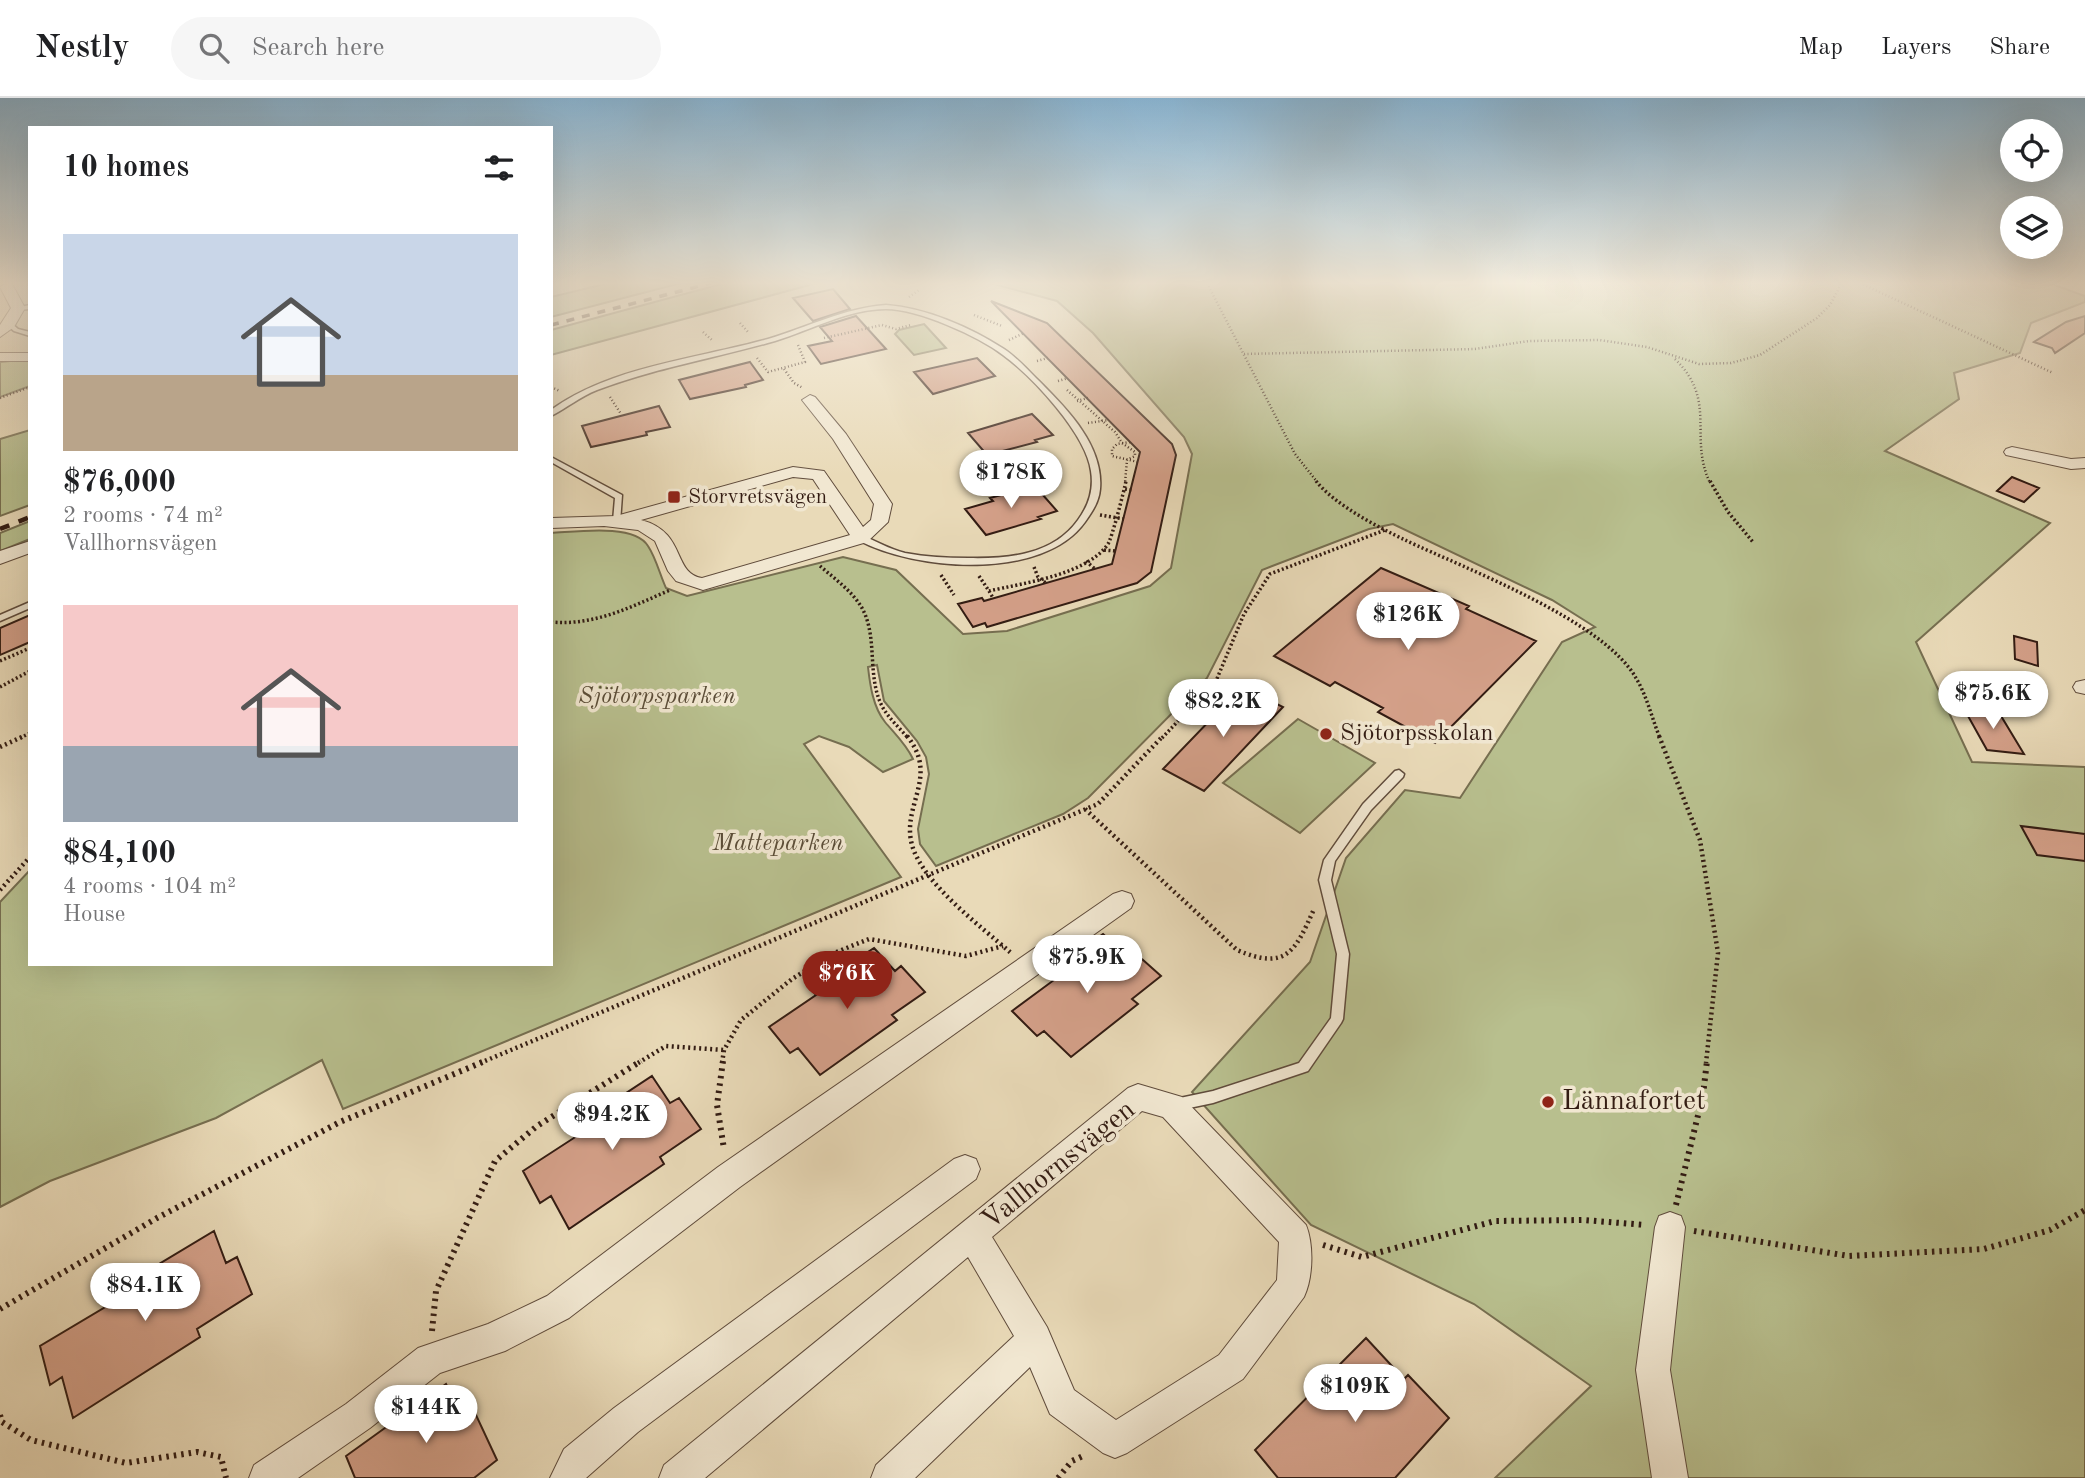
<!DOCTYPE html>
<html lang="en">
<head>
<meta charset="utf-8">
<style>
  :root { --surface:#fff; --page:#f6f6f6; --text:#202124; --muted:#757577; --line:#e0e0e0; --accent:#8f2418 }
  body { margin:0; font-family:"Old Standard TT",serif; background:var(--page); color:var(--text); height:100vh; display:flex; flex-direction:column; font-size:26px; white-space:nowrap }
  * { box-sizing:border-box; margin:0 }
  p { font-size:23px; color:var(--muted) }
  .icon { flex:none; width:38px; height:38px; fill:none; stroke:currentColor; stroke-width:2; stroke-linecap:round; stroke-linejoin:round }
  .map { position:relative; flex:1; overflow:hidden }
  .panel { position:absolute; left:28px; top:28px; width:525px; height:840px; display:flex; flex-direction:column; background:var(--surface); border-radius:0px; box-shadow:0 7px 28px #0002 }
  .panel>* { flex:none }
  .controls { position:absolute; left:2000px; top:21px; display:grid; gap:14px }
  .controls a { display:grid; place-items:center; width:63px; height:63px; border-radius:50%; background:var(--surface); box-shadow:0 7px 28px #0002; font-size:35px }
  .price { position:absolute; translate:-50% -60px; padding:0 16px; border-radius:24px; background:#fff; color:#222; font-size:23px; line-height:46px; filter:drop-shadow(0 2px 4px #0008) }
  .price::after { content:''; position:absolute; left:50%; top:42px; width:21px; height:16px; margin-left:-10px; background:inherit; clip-path:polygon(0 0,100% 0,50% 100%) }
  .price.on { background:var(--accent); color:#fff }
  ul { padding:0; list-style:none }
  li { display:grid; align-content:center; gap:14px; height:371px; padding:0 35px }
  li span { display:grid; place-items:center; height:217px; border-radius:0px; color:#555 }
  li>.icon { margin-inline-start:auto }
  span .icon { width:126px; height:126px; fill:#fffc; stroke-width:1 }
  li b { font-size:30px }
  h2 { display:flex; justify-content:space-between; align-items:center; height:84px; padding:0 35px; font-size:30px }
  header { display:flex; align-items:center; gap:42px; box-sizing:border-box; height:98px; padding:0 35px; background:var(--surface); border-bottom:2px solid var(--line) }
  header strong { font-size:33px }
  nav { display:flex; gap:38px; margin-inline-start:auto; font-size:24px }
  .search { width:490px; height:63px; background:var(--page); display:flex; align-items:center; gap:18px; box-sizing:border-box; padding:0 24px; border-radius:38px; color:var(--muted); font-size:26px }
  .map>svg:first-child { display:block }
  .green { fill:#b8bf8e; stroke:#766e50; stroke-width:2 }
  .building { fill:#d4a089; stroke:#331c13; stroke-width:2 }
  .lines { fill:none; stroke-linecap:round; stroke-linejoin:round }
  .service-casing { stroke:#604c3c; stroke-width:3 }
  .minor-casing { stroke:#604c3c; stroke-width:2 }
  .path-far3 { stroke:#331c13; stroke-width:2.5; stroke-dasharray:1 2.5; stroke-linecap:butt }
  .path-far2 { stroke:#331c13; stroke-width:3.5; stroke-dasharray:2 2.5; stroke-linecap:butt }
  .path-far1 { stroke:#331c13; stroke-width:4.5; stroke-dasharray:2 3.5; stroke-linecap:butt }
  .path { stroke:#331c13; stroke-width:6; stroke-dasharray:2.5 5; stroke-linecap:butt }
  .service { fill:#f1e7d1; fill-rule:evenodd }
  .minor { fill:#f1e7d1; fill-rule:evenodd }
  .rail-far1 { stroke:#331c13; stroke-width:3.5; stroke-dasharray:8 8; stroke-linecap:butt }
  .rail { stroke:#331c13; stroke-width:4.5; stroke-dasharray:10 10; stroke-linecap:butt }
  .poi-dot { fill:#8f2418; stroke:#f1e7d1; stroke-width:2.5 }
  .labels { text-anchor:middle; dominant-baseline:central; stroke-width:7; stroke-linejoin:round; paint-order:stroke }
  .far-poi-label { font-size:21px; fill:#331c13; stroke:#f1e7d1; text-anchor:start }
  .park-label { font-size:24px; font-style:italic; fill:#5b4d38; stroke:#f1e7d1 }
  .poi-label { font-size:24px; fill:#331c13; stroke:#f1e7d1; text-anchor:start }
  .near-poi-label { font-size:28px; fill:#331c13; stroke:#f1e7d1; text-anchor:start }
  .near-street-label { font-size:28px; fill:#331c13; stroke:#f1e7d1 }
</style>
</head>
<body>
<header>
<strong>Nestly</strong>
<div class="search"><svg class="icon" aria-label="search" viewBox="0 0 24 24"><circle cx="10" cy="10" r="6"/><path d="M15 15l6 6"/></svg>Search here</div>
<nav><a>Map</a><a>Layers</a><a>Share</a></nav>
</header>
<div class="map">
<svg width="2085" height="1380" viewBox="0 0 2085 1380">
  <rect width="100%" height="100%" fill="#e9dab8"/>
  <filter id="stains"><feTurbulence type="fractalNoise" baseFrequency=".00286" numOctaves="4"/><feColorMatrix values="0 0 0 0 .2 0 0 0 0 .09 0 0 0 0 .02 0 0 0 .5 -.17"/></filter>
  <radialGradient id="worn" r=".72"><stop offset=".6" stop-color="#630" stop-opacity="0"/><stop offset="1" stop-color="#630" stop-opacity=".3"/></radialGradient>
  <path class="green" d="M609,185H681L551,219V199Z
    M725,185H817L551,257V232Z
    M990,185H2049L2085,198V204L2031,225L2020,255L1954,275L1959,301L1885,353L2050,425L1916,544L1972,664L2085,669V1380H1495L1591,1288L1474,1206L1311,1127L1192,994L1310,864L1346,760L1405,692L1460,700L1562,544L1595,529L1552,502L1393,426L1369,431L1262,472L1207,580L1088,700L1063,716L936,768L920,746L918,731L929,676L926,659L917,643L884,603L877,567L868,569C870,587 873,609 885,624C895,636 906,646 913,661L883,674L849,649L819,638L804,646L901,779L343,1011L322,962L216,1020L50,1083L0,1109V804L30,772V866H551V435C575,434 634,425 648,448C656,460 660,477 666,490L687,498L843,459L896,472L963,536L1007,533L1150,488L1171,470L1192,356L1184,339L1093,235L1057,203Z
    M924,226L946,250L914,257L895,236L899,232Z
    M30,261V288L0,299V264Z
    M30,332V407L0,418V341Z
    M30,423V441L0,453V435Z
    M1298,621L1375,665L1300,735L1223,685Z"/>
  <path class="building" d="M833,191L850,211L813,223L793,200Z
    M991,203L1047,225L1172,346L1176,357L1151,474L1137,485L987,529L985,525L973,529L958,506L982,500L984,503L1112,466L1140,354Z
    M856,218L886,251L821,266L808,248L832,243L820,229Z
    M2085,218V235L2055,255L2052,250L2034,244L2066,224Z
    M977,260L995,278L933,296L914,274Z
    M750,264L763,282L745,287L746,289L690,301L679,282Z
    M659,308L670,329L646,334L647,337L591,349L582,328Z
    M1032,316L1053,337L1035,342L1037,344L987,357L968,335Z
    M2012,379L2039,390L2024,404L1997,393Z
    M1035,388L1057,413L1038,419L1041,421L986,437L965,411L993,403L990,400Z
    M1381,470L1469,508L1466,511L1536,543L1435,645L1378,614L1383,610L1335,584L1330,588L1274,558Z
    M30,517V544L0,557V530Z
    M2014,538L2037,544L2038,568L2015,561Z
    M1242,589L1283,609L1204,693L1163,671Z
    M1963,609L1998,613L2024,656L1987,652Z
    M2021,728L2085,736V763L2037,757Z
    M1103,836L1127,858L1133,853L1161,878L1132,901L1138,906L1071,959L1044,933L1037,938L1012,913L1054,882L1048,876Z
    M874,850L895,873L901,868L925,894L892,917L897,922L820,977L798,950L790,955L769,929L816,897L811,891Z
    M652,978L670,1005L679,1000L701,1031L660,1059L664,1066L569,1131L551,1098L540,1105L523,1073L580,1036L576,1028Z
    M214,1133L226,1165L237,1159L252,1196L197,1231L200,1239L73,1320L62,1279L50,1287L40,1248L117,1202L114,1193Z
    M1366,1240L1404,1281L1408,1277L1449,1320L1395,1380H1278L1255,1352Z
    M446,1286L465,1325L476,1317L497,1362L474,1380H355L346,1358Z"/>
  <g class="lines">
    <g class="service-casing">
      <path id="service" d="M30,207V211L18,212L15,210Z
        M886,207C926,210 970,229 1004,251C1016,259 1026,270 1036,280C1064,308 1104,346 1100,391C1099,404 1092,414 1085,424C1043,483 915,473 858,442V438L861,437C876,443 889,451 905,455C926,459 947,460 968,460C1008,461 1053,457 1078,422C1089,407 1094,391 1091,373C1086,336 1033,279 1003,257C978,238 918,211 886,211C848,211 811,232 775,243C716,260 655,270 597,292C579,299 567,310 551,318V312C612,268 697,261 768,241C808,229 844,210 886,207Z
        M7,225H11L18,231L30,234V238L14,233L7,227Z
        M551,359L622,397L620,425H614L613,423L615,400L551,364Z
        M30,504V510L0,523V517Z
        M1399,672L1404,676L1403,679L1371,712L1335,763L1331,782L1349,856L1343,921L1341,925L1308,973L1213,1005L1175,1013L1170,1011L1168,1007L1170,1003L1175,1001L1213,993L1299,965L1331,920L1337,856L1319,782L1324,762L1363,706L1395,673Z"/>
    </g>
    <g class="minor-casing">
      <path id="minor" d="M7,185L12,186L25,210L14,229L0,239V227L11,210L0,189Z
        M0,255H30V263H0Z
        M810,297L815,299L846,336L892,406L888,424L867,444L703,492L676,483L668,473L655,443L638,432L604,428L551,430V420L616,418L793,369L824,373L863,429L871,422L874,406L833,341L802,302ZM793,379L813,381L850,437L702,480C672,475 687,434 641,422Z
        M2012,349L2071,361L2085,360V370L2071,371L2006,357L2004,354L2006,351Z
        M30,443V455L0,466V453Z
        M2085,582V596L2076,594L2073,589L2076,584Z
        M1122,793L1131,796L1134,803L1131,810L740,1089L569,1220L505,1253L440,1275L370,1330L298,1380H249L254,1367L346,1306L418,1250L488,1226L547,1198L718,1069L1113,796Z
        M1138,986L1182,999L1306,1127C1314,1147 1313,1180 1304,1199L1243,1281L1127,1355L1115,1360L1103,1355L1050,1316L1030,1269L915,1380H871L876,1367L1014,1238L968,1159L705,1380H659L664,1367L1128,990ZM1142,1013L1163,1019L1279,1144L1277,1182L1219,1257L1116,1322L1074,1292L1047,1229L992,1139Z
        M965,1057L976,1061L980,1071L976,1081L638,1334L586,1380H550L564,1351L614,1310L954,1061Z
        M1670,1114L1681,1118L1685,1129L1670,1272L1688,1380H1652L1636,1272L1655,1129L1659,1118Z"/>
    </g>
    <path class="path-far3" d="M1207,185L1295,356L1318,385
      M1860,185L2053,275
      M909,199L919,192
      M974,217L1002,228
      M740,225L748,234
      M703,234L713,243
      M824,240L882,227L896,231L911,227
      M1009,242L1024,235
      M1244,256L1475,251L1529,243L1599,242L1647,249L1699,266L1731,265L1760,257L1817,220L1830,207L1840,188L1838,185
      M757,260L768,274L805,264L798,247
      M1675,261C1718,303 1688,338 1710,385
      M1037,263L1048,260
      M784,271L794,285L803,290
      M1058,283L1068,280
      M551,289L560,293
      M1067,292L1115,334L1122,345L1135,354V358L1127,362L1125,385
      M610,299L621,316
      M0,300L30,289
      M1077,303L1088,300
      M1088,325L1109,322
      M1130,344L1117,346L1112,351V358L1138,364"/>
    <path class="path-far2" d="M1316,383C1335,407 1378,429 1405,442C1466,471 1603,522 1636,580C1647,598 1652,621 1660,640
      M1710,383L1728,414L1753,444
      M1125,391L1132,392
      M1100,417L1124,421
      M1104,452L1115,453
      M1086,463L1095,471
      M820,468C835,481 852,493 862,510C878,539 867,576 881,606C887,619 899,629 908,640
      M1034,469L1038,479L1046,485
      M941,477L954,497
      M979,478L989,493C1023,485 1087,477 1108,446C1112,440 1124,393 1126,383
      M989,493L993,500
      M551,524C594,528 631,509 670,492
      M0,563L30,550
      M0,589L30,573
      M20,640L30,635
      M1162,640L1216,583L1244,516L1270,476L1385,432"/>
    <path class="path-far1" d="M907,638C940,679 901,707 912,747C923,786 982,829 1011,855
      M1659,638L1700,742L1718,855L1706,965
      M0,649L24,638
      M1085,711L1237,852C1286,873 1295,854 1314,811
      M0,792L30,759
      M480,965L1098,706L1163,638
      M638,965L666,948L724,952
      M722,965L724,952L741,922L792,881L834,855L869,841L966,858L1003,848"/>
    <path class="path" d="M723,963L717,1007L724,1051
      M1676,1107L1703,997L1707,963
      M1694,1133L1849,1158L1984,1151L2050,1132L2085,1112
      M1323,1147L1362,1159L1495,1123L1583,1122L1646,1127
      M0,1211L157,1120L340,1024L485,963
      M432,1233L436,1193L495,1063L537,1028L641,963
      M0,1317L2,1324L31,1342L126,1365L197,1354L221,1359L226,1380
      M1058,1380L1072,1363L1085,1357"/>
    <use href="#service" class="service"/>
    <use href="#minor" class="minor"/>
    <path class="rail-far1" d="M551,227L711,185"/>
    <path class="rail" d="M0,431L30,419"/>
  </g>
  <linearGradient id="sky" x2="0" y2="1"><stop stop-color="#89b6d5"/><stop offset="0.49" stop-color="#f5eedf"/><stop offset="1" stop-color="#f5eedf" stop-opacity="0"/></linearGradient>
  <rect width="2085" height="378" fill="url(#sky)"/>
  <g class="poi-dot">
    <rect x="667" y="392" width="14" height="14" rx="3.5"/>
    <circle cx="1326" cy="636" r="7"/>
    <circle cx="1548" cy="1004" r="7"/>
  </g>
  <g class="labels">
    <g class="far-poi-label">
      <text x="688" y="399">Storvretsvägen</text>
    </g>
    <g class="park-label">
      <text x="657" y="599">Sjötorpsparken</text>
      <text x="778" y="746">Matteparken</text>
    </g>
    <g class="poi-label">
      <text x="1340" y="636">Sjötorpsskolan</text>
    </g>
    <g class="near-poi-label">
      <text x="1562" y="1004">Lännafortet</text>
    </g>
    <g class="near-street-label">
      <text transform="translate(1059 1068) rotate(-39)">Vallhornsvägen</text>
    </g>
  </g>
  <rect width="100%" height="100%" filter="url(#stains)"/>
  <rect width="100%" height="100%" fill="url(#worn)"/>
</svg>
<div class="controls">
<a><svg class="icon" aria-label="locate" viewBox="0 0 24 24"><circle cx="12" cy="12" r="6"/><path d="M12 2v4M12 18v4M2 12h4M18 12h4"/></svg></a>
<a><svg class="icon" aria-label="layers" viewBox="0 0 24 24"><path d="M12 4l9 5-9 5-9-5zM3 14l9 5 9-5"/></svg></a>
</div>
<b class="price" style="left:1011px;top:412px">$178K</b>
<b class="price" style="left:1408px;top:554px">$126K</b>
<b class="price" style="left:1993px;top:633px">$75.6K</b>
<b class="price" style="left:1223px;top:641px">$82.2K</b>
<b class="price" style="left:1087px;top:897px">$75.9K</b>
<b class="price on" style="left:847px;top:913px">$76K</b>
<b class="price" style="left:612px;top:1054px">$94.2K</b>
<b class="price" style="left:145px;top:1225px">$84.1K</b>
<b class="price" style="left:1355px;top:1326px">$109K</b>
<b class="price" style="left:426px;top:1347px">$144K</b>
<section class="panel">
<h2>10 homes<svg class="icon" aria-label="filters" viewBox="0 0 24 24"><path d="M4 7h16M4 17h16"/><circle cx="9" cy="7" r="2"/><circle cx="15" cy="17" r="2"/></svg></h2>
<ul>
<li><span style="background:linear-gradient(#c9d6e8 65%,#b9a48a 0)"><svg class="icon" aria-label="home" viewBox="0 0 24 24"><path d="M3 11l9-7 9 7M6 9v11h12V9"/></svg></span><div><b>$76,000</b><p>2 rooms · 74 m²</p><p>Vallhornsvägen</p></div></li>
<li><span style="background:linear-gradient(#f6c9c9 65%,#9aa5b1 0)"><svg class="icon" aria-label="home" viewBox="0 0 24 24"><path d="M3 11l9-7 9 7M6 9v11h12V9"/></svg></span><div><b>$84,100</b><p>4 rooms · 104 m²</p><p>House</p></div></li>
</ul>
</section>
</div>
</body>
</html>
